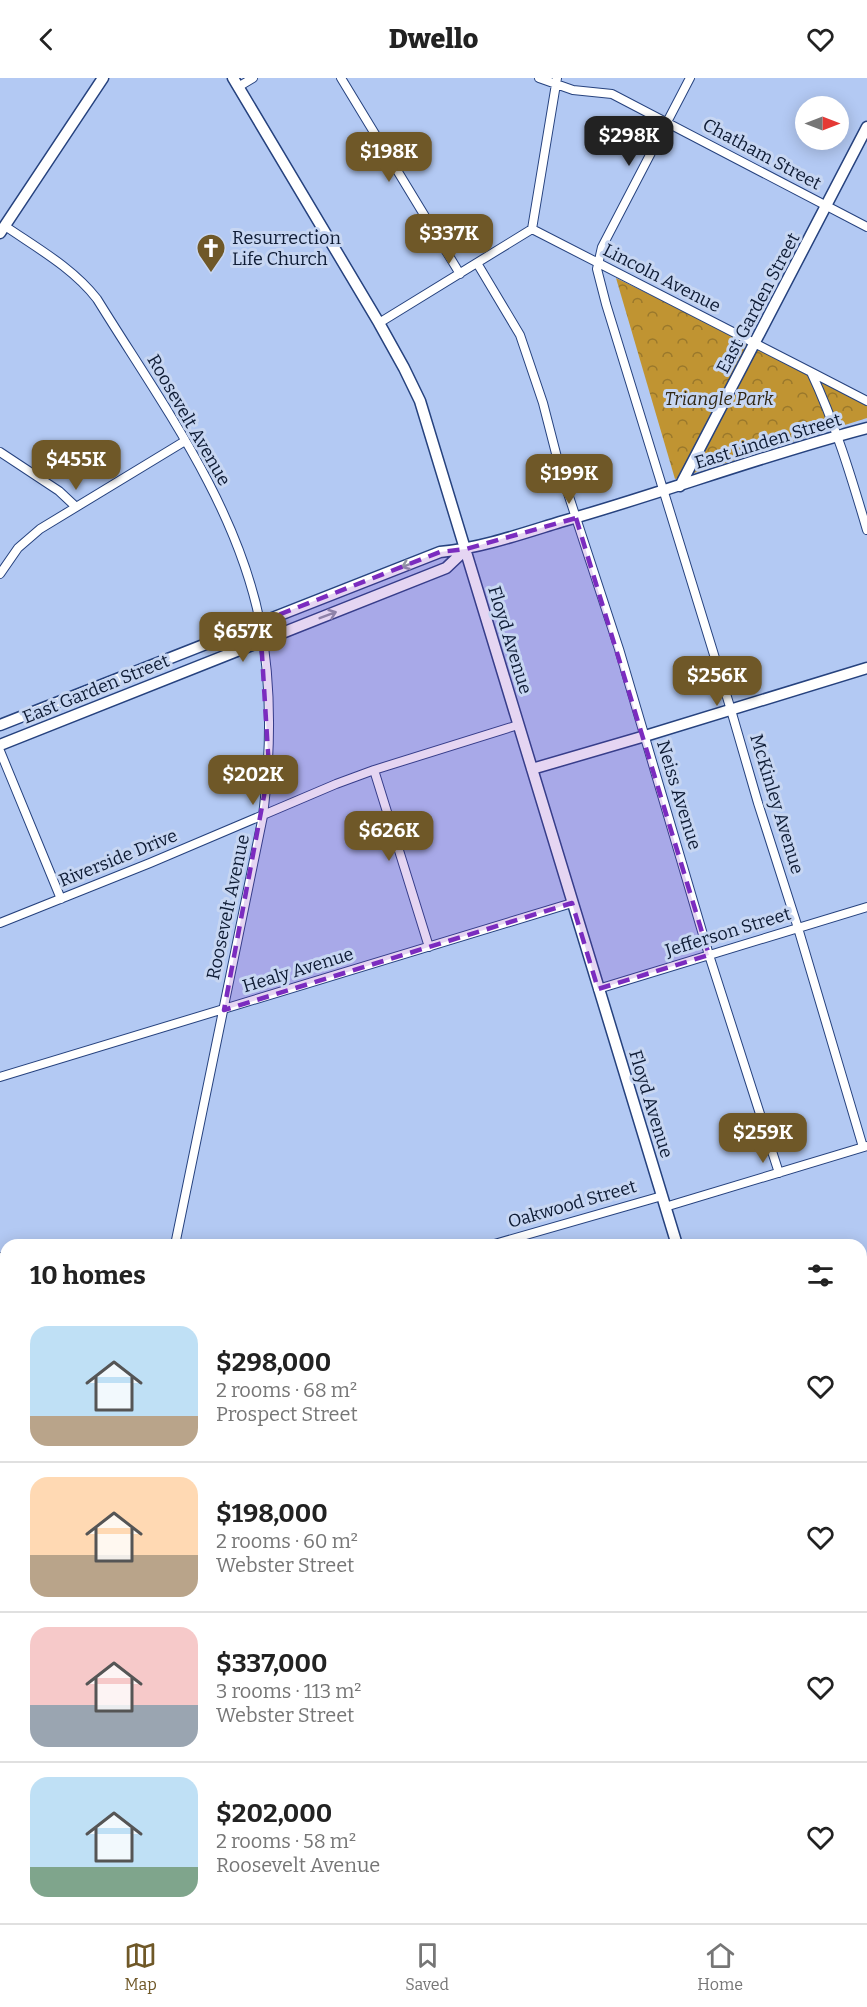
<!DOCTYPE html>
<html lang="en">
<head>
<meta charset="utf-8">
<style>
  :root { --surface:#fff; --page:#f6f6f6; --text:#222; --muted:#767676; --line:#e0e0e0; --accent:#6f5828 }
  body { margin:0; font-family:Bitter,serif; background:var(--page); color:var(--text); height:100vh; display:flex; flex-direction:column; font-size:22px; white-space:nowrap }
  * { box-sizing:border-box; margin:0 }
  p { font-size:20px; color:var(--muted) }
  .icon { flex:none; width:33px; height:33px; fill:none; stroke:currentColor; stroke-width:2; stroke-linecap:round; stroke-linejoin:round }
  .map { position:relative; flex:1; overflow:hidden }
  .side { position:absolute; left:0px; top:1161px; width:867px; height:684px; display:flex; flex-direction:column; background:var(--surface); border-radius:18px 18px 0 0; box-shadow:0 3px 15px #0003 }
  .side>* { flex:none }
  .needle { width:39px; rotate:90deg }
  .fabs { position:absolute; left:795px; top:18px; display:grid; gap:12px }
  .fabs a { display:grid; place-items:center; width:54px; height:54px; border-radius:50%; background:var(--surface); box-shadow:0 3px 15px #0003; font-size:30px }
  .price { position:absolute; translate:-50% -51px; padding:0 14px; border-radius:12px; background:var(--accent); color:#fff; font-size:20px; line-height:39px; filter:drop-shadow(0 2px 3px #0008) }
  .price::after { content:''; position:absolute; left:50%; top:36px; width:18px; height:14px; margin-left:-9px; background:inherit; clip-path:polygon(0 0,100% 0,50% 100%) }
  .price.active { background:#222; color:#fff }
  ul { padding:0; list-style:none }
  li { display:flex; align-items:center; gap:18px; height:150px; padding:0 30px }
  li+li { border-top:2px solid var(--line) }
  li span { display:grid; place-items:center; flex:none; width:168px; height:120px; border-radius:18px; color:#555 }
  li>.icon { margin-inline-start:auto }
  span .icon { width:72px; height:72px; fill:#fffc; stroke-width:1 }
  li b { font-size:26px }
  h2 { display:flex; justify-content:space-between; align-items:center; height:72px; padding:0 30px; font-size:26px }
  header { display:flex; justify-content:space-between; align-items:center; height:78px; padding:0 30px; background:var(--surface); font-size:27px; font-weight:800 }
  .dock { display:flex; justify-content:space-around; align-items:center; height:84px; border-top:2px solid var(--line); background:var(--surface); font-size:16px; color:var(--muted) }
  .dock a { display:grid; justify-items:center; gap:3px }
  .dock .active { color:var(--accent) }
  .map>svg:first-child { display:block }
  .forest { fill:url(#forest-crowns) }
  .water { fill:#21bfcb }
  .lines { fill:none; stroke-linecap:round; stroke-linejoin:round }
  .minor-casing { stroke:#26427e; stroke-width:10 }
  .tertiary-casing { stroke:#26427e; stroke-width:13 }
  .minor { stroke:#fff; stroke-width:8 }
  .tertiary { stroke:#fff; stroke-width:10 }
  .oneway { stroke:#9398a4 }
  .marked { fill:#7b2cbf; fill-opacity:0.2; stroke:#7b2cbf; stroke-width:4.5; stroke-dasharray:12 8; stroke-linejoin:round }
  .labels { text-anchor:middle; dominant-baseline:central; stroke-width:6; stroke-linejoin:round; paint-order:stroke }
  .street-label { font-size:18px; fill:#0e1b34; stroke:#c7d6f2 }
  .poi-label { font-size:18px; fill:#0e1b34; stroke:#c7d6f2; text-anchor:start }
  .park-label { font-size:18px; font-style:italic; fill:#322814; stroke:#c7d6f2 }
</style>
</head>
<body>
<header><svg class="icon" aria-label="back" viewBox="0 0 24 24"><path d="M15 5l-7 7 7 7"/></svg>Dwello<svg class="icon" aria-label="heart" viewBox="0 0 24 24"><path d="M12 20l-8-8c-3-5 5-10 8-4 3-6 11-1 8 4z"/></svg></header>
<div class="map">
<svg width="867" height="1845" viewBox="0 0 867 1845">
  <defs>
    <pattern id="forest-crowns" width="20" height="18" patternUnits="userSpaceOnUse" patternTransform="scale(1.5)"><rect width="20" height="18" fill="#c09432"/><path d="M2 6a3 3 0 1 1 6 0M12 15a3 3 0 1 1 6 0" fill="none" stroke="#9a782b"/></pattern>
  </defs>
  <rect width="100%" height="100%" fill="#b3c9f3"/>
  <path class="forest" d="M616,200L867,323V340L675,401Z"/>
  <path class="water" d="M0,1302L6,1312V1518L0,1503Z
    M867,1837V1845H533L524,1839H680L695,1843L825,1844Z"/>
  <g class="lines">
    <g class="minor-casing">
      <path id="minor" d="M341,0L460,196
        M539,0L573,12L612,16L867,149
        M690,0L602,169L597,191L606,226L731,632L758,725L798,850L863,1069
        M238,9L253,0
        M5,148C37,170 73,190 97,221C160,323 236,425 260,544C272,607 271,674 263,738L175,1167
        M532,151L811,294C835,345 851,398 867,452
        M532,151L557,0
        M477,185L520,257L543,325L560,391L619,571L709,877L779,1095
        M379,245L532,151
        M811,294L867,323
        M0,374L59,413L75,428
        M0,496L18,470L40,451L185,363
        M0,673L61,821
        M374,692L429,869
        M0,845L150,785L336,706L374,692L518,647
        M598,911L867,829
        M0,999L572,825
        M665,1129L867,1068
        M491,1167L662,1118
        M0,1179L6,1181
        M0,1675L6,1676
        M861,1705H867
        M861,1816L867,1815
        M0,1838H6"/>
    </g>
    <g class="tertiary-casing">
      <path id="tertiary" d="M233,0L379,245L404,290L420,323L677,1167
        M0,155L103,0
        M680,408L867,49
        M0,647L440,474C481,470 521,456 560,444C663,415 763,377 867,350
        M0,667L446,490L466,471
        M532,691L645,658L867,590
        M808,1839L809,1845"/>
    </g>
    <use href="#minor" class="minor"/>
    <use href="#tertiary" class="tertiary"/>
  </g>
  <defs><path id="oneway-shaft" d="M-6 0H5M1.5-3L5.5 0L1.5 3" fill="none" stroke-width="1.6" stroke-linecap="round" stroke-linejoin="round" transform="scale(1.5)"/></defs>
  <g class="oneway">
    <use href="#oneway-shaft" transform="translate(410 486) rotate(159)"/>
    <use href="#oneway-shaft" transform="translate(328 537) rotate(-21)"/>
  </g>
  <path class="marked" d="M576,440L709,877L598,911L572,825L224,932L269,691L260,544L440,474L466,471Z"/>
  <defs>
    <g id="church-pin" transform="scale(1.5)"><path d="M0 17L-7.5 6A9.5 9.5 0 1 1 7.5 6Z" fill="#6f5828" stroke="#c7d6f2"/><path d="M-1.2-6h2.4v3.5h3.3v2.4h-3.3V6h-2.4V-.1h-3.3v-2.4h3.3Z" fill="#fff"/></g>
  </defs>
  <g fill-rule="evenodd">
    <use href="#church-pin" x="211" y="170"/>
  </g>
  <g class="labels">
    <g class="street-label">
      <text transform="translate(762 76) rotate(28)">Chatham Street</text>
      <text transform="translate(662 200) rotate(27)">Lincoln Avenue</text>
      <text transform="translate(758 225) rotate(-62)">East Garden Street</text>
      <text transform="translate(189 342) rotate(60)">Roosevelt Avenue</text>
      <text transform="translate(768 363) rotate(-17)">East Linden Street</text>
      <text transform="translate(510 562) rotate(73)">Floyd Avenue</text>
      <text transform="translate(96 611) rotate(-22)">East Garden Street</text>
      <text transform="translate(679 717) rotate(73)">Neiss Avenue</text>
      <text transform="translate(777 726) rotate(73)">McKinley Avenue</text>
      <text transform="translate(118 780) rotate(-22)">Riverside Drive</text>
      <text transform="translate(228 829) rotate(-78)">Roosevelt Avenue</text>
      <text transform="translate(728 854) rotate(-17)">Jefferson Street</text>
      <text transform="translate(298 892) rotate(-17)">Healy Avenue</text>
      <text transform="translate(651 1026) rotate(73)">Floyd Avenue</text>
      <text transform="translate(572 1126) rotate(-16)">Oakwood Street</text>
    </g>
    <g class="poi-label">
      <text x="232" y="160">Resurrection<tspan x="232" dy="21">Life Church</tspan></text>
    </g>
    <g class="park-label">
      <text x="719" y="321">Triangle Park</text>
    </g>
  </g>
</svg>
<div class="fabs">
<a><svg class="needle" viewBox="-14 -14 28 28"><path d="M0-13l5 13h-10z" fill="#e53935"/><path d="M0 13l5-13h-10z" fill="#767676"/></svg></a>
</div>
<b class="price active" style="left:629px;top:89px">$298K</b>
<b class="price" style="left:389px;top:105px">$198K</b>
<b class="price" style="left:449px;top:187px">$337K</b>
<b class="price" style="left:76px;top:413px">$455K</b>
<b class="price" style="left:569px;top:427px">$199K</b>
<b class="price" style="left:243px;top:585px">$657K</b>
<b class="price" style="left:717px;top:629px">$256K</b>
<b class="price" style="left:253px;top:728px">$202K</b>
<b class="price" style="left:389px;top:784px">$626K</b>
<b class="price" style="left:763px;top:1086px">$259K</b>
<section class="side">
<h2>10 homes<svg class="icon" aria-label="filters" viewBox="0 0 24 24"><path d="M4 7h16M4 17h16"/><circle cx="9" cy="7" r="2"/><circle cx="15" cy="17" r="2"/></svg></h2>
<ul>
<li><span style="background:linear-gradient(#bfe0f5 75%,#b9a48a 0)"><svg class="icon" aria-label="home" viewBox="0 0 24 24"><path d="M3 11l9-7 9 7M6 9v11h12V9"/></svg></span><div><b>$298,000</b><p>2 rooms · 68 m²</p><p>Prospect Street</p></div><svg class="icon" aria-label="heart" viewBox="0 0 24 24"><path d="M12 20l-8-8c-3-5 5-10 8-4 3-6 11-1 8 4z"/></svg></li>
<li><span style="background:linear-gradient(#ffd9b3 65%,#b9a48a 0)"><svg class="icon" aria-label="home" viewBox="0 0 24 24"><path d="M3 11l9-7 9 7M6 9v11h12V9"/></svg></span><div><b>$198,000</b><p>2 rooms · 60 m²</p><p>Webster Street</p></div><svg class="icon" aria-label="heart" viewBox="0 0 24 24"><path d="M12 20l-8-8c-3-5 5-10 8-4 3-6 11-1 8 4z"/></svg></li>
<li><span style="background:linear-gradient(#f6c9c9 65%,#9aa5b1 0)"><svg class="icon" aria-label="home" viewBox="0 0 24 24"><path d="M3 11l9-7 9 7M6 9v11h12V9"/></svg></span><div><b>$337,000</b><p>3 rooms · 113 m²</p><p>Webster Street</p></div><svg class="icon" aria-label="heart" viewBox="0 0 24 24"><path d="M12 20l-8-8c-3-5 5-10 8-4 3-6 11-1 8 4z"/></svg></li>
<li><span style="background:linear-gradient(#bfe0f5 75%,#7fa58c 0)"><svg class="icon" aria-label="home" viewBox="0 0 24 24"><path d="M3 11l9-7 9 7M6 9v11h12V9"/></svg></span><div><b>$202,000</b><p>2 rooms · 58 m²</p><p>Roosevelt Avenue</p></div><svg class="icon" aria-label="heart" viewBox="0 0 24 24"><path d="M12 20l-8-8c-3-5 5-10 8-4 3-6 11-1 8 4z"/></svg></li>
</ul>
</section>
</div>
<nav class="dock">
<a class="active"><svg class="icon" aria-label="map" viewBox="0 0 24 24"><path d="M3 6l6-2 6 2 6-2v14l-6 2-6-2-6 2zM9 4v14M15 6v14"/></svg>Map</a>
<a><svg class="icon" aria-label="saved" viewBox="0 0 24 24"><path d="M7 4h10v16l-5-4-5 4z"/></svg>Saved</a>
<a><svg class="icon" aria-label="home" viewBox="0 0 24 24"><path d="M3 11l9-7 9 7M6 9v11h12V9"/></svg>Home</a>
</nav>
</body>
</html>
